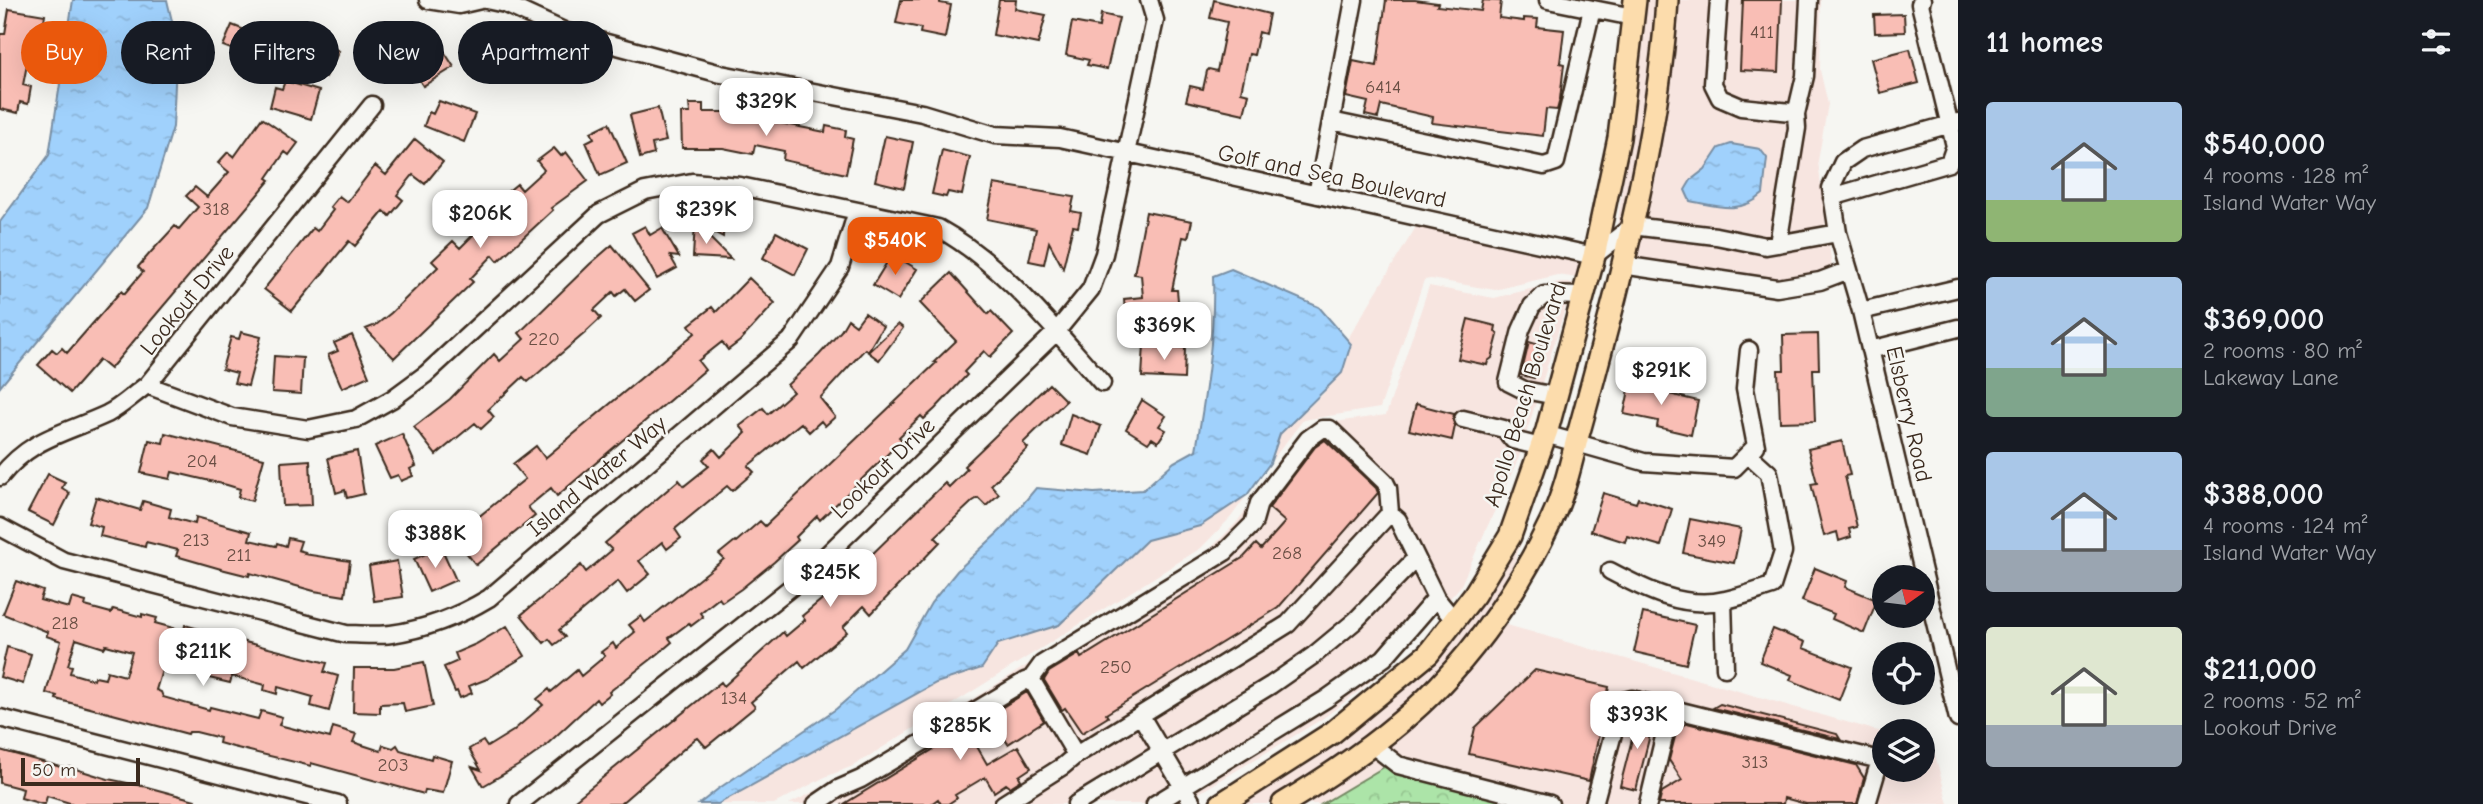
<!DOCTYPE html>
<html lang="en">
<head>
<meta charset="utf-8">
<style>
  :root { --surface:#171b24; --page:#242831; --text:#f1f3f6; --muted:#9ea1a6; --accent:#ea580c }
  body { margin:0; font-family:"Comic Neue",sans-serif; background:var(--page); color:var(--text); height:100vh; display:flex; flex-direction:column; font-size:26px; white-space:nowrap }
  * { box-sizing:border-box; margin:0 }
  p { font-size:23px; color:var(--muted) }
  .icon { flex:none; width:38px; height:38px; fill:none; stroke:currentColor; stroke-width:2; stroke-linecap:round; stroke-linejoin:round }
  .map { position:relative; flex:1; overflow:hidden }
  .sheet { display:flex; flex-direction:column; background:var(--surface); width:525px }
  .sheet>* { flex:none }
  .top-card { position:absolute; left:21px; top:21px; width:665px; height:63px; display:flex; gap:14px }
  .needle { width:46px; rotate:76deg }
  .fabs { position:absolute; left:1872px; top:565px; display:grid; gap:14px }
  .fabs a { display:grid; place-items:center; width:63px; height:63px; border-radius:50%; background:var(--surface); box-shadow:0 7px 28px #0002; font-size:35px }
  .scale { position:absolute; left:21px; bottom:18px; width:119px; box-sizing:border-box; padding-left:7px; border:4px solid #3b2a1e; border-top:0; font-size:19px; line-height:24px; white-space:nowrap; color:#3b2a1e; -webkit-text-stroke:5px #f6f6f2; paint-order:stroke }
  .price { position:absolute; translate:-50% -60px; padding:0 16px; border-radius:14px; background:#fff; color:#222; font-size:23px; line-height:46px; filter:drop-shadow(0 2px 4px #0008) }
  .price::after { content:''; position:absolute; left:50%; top:42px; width:21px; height:16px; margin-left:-10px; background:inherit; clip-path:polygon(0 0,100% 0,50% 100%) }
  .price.active { background:var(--accent); color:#fff }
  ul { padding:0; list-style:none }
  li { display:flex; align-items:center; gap:21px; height:175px; padding:0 28px }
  li span { display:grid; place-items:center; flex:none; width:196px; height:140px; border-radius:7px; color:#555 }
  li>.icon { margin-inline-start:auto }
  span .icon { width:84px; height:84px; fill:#fffc; stroke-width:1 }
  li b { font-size:30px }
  h2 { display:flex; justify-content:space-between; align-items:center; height:84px; padding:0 28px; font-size:30px }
  .chip { padding:0 24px; border-radius:32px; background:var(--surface); box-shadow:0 7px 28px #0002; font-size:24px; line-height:63px }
  .chip.active { background:var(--accent); color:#fff }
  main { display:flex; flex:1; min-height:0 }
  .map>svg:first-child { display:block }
  .built { fill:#f7e5e0 }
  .forest { fill:url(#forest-crowns); stroke:#748763; stroke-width:2 }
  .water { fill:url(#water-ripples); stroke:#788ea3; stroke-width:2 }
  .building { fill:#f9beb5; stroke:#3b2a1e; stroke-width:2; fill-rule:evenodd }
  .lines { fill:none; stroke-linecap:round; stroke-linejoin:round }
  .minor-casing { stroke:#3b2a1e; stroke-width:21 }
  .major-casing { stroke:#3b2a1e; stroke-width:26 }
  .minor { stroke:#f6f6f2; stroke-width:16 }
  .major { stroke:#fcdcac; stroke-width:21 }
  .labels { text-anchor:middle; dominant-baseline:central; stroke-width:5; stroke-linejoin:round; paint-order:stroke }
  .number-label { font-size:19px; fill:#6a4f44 }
  .street-label { font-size:23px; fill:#3b2a1e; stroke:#f6f6f2 }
</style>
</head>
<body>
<main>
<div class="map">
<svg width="1958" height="804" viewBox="0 0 1958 804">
  <defs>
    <pattern id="forest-crowns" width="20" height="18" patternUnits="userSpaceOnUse" patternTransform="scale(1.75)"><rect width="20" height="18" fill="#ace4a8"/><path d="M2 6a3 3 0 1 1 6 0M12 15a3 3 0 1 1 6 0" fill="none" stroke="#95c490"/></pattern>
    <pattern id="water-ripples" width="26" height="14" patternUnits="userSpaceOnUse" patternTransform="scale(1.75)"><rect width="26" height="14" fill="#a0d1fc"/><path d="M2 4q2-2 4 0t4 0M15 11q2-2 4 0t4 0" fill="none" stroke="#8bb4d8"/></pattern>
  </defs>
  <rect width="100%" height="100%" fill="#f6f6f2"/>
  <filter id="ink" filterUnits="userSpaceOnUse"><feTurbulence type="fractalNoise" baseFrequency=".0143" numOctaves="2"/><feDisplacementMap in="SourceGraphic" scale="14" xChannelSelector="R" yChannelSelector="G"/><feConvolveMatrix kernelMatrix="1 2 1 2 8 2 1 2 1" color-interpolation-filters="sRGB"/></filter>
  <g filter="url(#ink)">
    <path class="built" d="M1647,0H1658L1647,97L1624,222L1617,227Z
      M1676,0H1821L1820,70L1828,104L1818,161L1826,227L1767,237L1718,228L1643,219Z
      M1416,227L1583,262L1579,278L1557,275L1495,290L1431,279L1424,280L1380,408L1303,420L1270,463L1280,434L1323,394L1351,345L1347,340Z
      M1639,235L1714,245L1764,254L1829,244L1832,268L1818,273L1777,279L1657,263L1633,258Z
      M1559,282L1573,283L1519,457L1460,587L1393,662L1362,689L1322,719L1181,804H878L858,771L1206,553L1237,522L1306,426L1386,415L1429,286L1494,298Z
      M1551,444L1553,445L1510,576L1478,626L1432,681L1395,715L1321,771L1267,804H1237L1434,660Z
      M1247,495L1231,517L1201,548L853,766L825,777L774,804H718L936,683L982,668L998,644L1059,625L1147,540L1200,526Z
      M1500,623L1885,733V770H1923V744L1933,747L1948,804H1519L1385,767L1322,804H1299Z
      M856,773L875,804H789L829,784Z"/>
    <path class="forest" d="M1384,767L1519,804H1322Z"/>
    <path class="water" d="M73,0H167L177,42L173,127L148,208L0,387V222L49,155Z
      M1731,144L1760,149L1767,158L1763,194C1740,215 1717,206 1690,201L1685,190L1691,180L1705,169L1719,148Z
      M1231,269L1319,307L1351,344L1342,373L1280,434L1270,463L1247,495L1200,526L1147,540L1059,625L998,644L982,668L936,683L718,804H699L718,789L836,709L905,649L931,603L957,571L1002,529L1036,488L1094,493L1143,490L1174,462L1196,450C1206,392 1215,335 1213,276Z"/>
    <path class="building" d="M901,0H940V3L951,5L945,38L920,33L921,28L896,23Z
      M999,0H1016L1015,9L1046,15L1038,44L993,35Z
      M1214,0L1269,14L1265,34L1259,32L1254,55L1249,54L1241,92L1249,94L1244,114L1186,101L1190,86L1203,89L1207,71L1209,69L1217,71L1227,22L1210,18Z
      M1386,0H1415L1438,3L1437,6L1481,11L1483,0L1501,1L1499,18L1524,21V18L1538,19L1537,27L1564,30L1560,63L1564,64L1560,99L1557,110L1546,109L1543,136L1432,123L1433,117L1381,105L1378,118L1365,115L1368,102L1346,97L1353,61L1377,66Z
      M1743,0H1782L1779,72L1740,70Z
      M9,9L45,15L38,56L29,54L23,85L31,87L28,104L20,102L18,113L0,109V34H5Z
      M1101,14L1119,18L1107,69L1087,65L1089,60L1066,55L1072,22L1099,27Z
      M1904,14L1905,32L1875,33L1874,15Z
      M232,25L262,37L254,58L223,46Z
      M301,31L339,51L326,77L294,60L298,53L292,49Z
      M421,41L426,49L438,42L454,67L423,86L408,61L412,59L406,50Z
      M1910,49L1919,83L1880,93L1871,59Z
      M285,81L319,91L311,119L270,107L275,87L282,89Z
      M439,101L475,114L464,142L424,126L429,112L433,114Z
      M689,104H703V112H727L741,115L742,107L760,111V119L825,132L826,126L846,130L845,137L853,139L846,174L783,160L784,151L755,145L753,154L723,148H682L681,113H690Z
      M658,108L666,141L652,144L654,154L640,158L630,115Z
      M262,118L298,143L289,155L285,152L267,178L270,180L110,369L99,360L70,393L38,365L52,349L57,353L62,348L67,353L121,291L124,294L143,272L138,267L151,252L175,226L179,229L198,207L186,196L195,187L207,197L229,172L218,163L228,152L234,157Z
      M609,123L627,163L600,175L586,142L594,138L591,132Z
      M885,136L913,142L904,188L875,181Z
      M415,139L443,162L425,184L413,175L397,195L403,200L390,216L384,211L355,246L349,241L292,311L264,289L313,228L317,231L333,210L330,207L339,196L347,202L375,166L386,175Z
      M554,148L561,156L566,152L588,181L551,208L553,210L498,261L493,255L470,279L473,282L394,358L366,329L376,325L391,313L438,267L432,261L453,241L460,248L479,229L473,223L488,208L517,184L522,190L544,170L537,161Z
      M942,150L970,157L962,195L948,192L946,197L932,194Z
      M994,184L1074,197L1071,211L1081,213L1078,227L1073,226L1063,268L1049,242L1044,264L1029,261L1036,229L987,219Z
      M1146,212L1192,221L1188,238L1183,237L1172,290H1177L1179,311L1141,315L1140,311L1125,313L1124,299L1143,297L1141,275L1134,274Z
      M677,213L724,216L723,237Z
      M695,223L731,259L693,257Z
      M645,226L650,235L662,228L679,257L670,256L677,268L657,279L632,233Z
      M776,232L808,249L795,275L763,258Z
      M612,245L649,290L635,301L625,289L616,296L613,292L594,310L601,318L585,333L528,382L523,377L488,410L494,417L481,429L475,423L436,455L414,427L450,399L494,354L500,361L524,339L519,333L590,264Z
      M892,254L917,269L898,300L873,285Z
      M951,273L988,314L991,311L1013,334L990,357L984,351L964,372L967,375L935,409L924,419L921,416L899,437L902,440L820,520L817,516L796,537L798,540L774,562L741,589L722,602L719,598L700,613L703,617L691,626L689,623L669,638L672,642L658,654L609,692L610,694L599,703L596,699L542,749L521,764L483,786L472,767L481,770L469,749L483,741L487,747L513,731L543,705L537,699L549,689L551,692L577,670L581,676L605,656L601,652L613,643L616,648L635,632L629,625L641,616L645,622L724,559L719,554L735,541L736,542L760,521L765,526L936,363L934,362L956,341L920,303Z
      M749,278L775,303L740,341L728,350L722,342L698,361L705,370L557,496L551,488L528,507L535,516L476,565L454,537L461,532L457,526L473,513L477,518L525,479L513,464L536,446L545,458L695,333L689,325L712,307L716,312Z
      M865,313L883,326L868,351L865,349L820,398L835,417L825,426L821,421L809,432L801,423L748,466L754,472L732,491L727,486L675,529L681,538L667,549L662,542L639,561L650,574L627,593L618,581L559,630L565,637L554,645L549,639L544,643L521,615L581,565L586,572L612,550L605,543L679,480L684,486L709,466L703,459L714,449L721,457L746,433L740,426L763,408L768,414L793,392L787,385L819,355L841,331L848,319L856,325Z
      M1468,319L1496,326L1495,331L1498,335L1492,358L1488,361L1487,365L1458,359Z
      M898,324L903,328L879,360L868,352Z
      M241,332L261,337L248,386L234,383L237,373L222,369L231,337L239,339Z
      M1818,334L1819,369H1813L1815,421L1780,422L1778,370H1784L1783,335Z
      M352,335L369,376L342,388L328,355L338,351L334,343Z
      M1529,342L1542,346L1534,378L1521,375Z
      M1144,344L1185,348L1184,379L1142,377Z
      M274,356L303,358L301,394L272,392Z
      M1631,380L1666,387L1665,393L1698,401L1691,435L1657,427L1658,421L1624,414Z
      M1049,384L1066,401L1023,443L1028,448L991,485L999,494L986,506L978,498L973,501L935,537L940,542L871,614L864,606L843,627L847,632L804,668L799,661L751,702L755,707L706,747L698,738L695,739L620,804H570L721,682L724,686L783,632L786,636L805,620L802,616L845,580L848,583L866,566L863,563L945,483L949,487L967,469L964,466Z
      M1142,400L1166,416L1159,426L1166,430L1158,442L1152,438L1148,443L1126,429Z
      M1416,404L1454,414L1453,421L1455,426L1452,440L1409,430Z
      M1071,414L1101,426L1091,455L1062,445Z
      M165,433L264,458L252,501L238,497L240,489L227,485L172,472L170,479L141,473L149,440L163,443Z
      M402,434L416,466L410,469L413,476L401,481L398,475L390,478L375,446Z
      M1325,440L1376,488L1378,493L1278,608L1106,714L1108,717L1082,733L1065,708L1062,710L1044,680L1049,672L1079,654L1081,658L1244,557L1256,544L1261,549L1285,522L1269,508L1315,447Z
      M1842,441L1850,475L1845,476L1857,527L1849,529L1851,537L1839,541L1837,532L1824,536L1811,484L1817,483L1808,449Z
      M357,451L364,494L347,498L345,490L336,493L328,458Z
      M310,460L312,505L283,506L281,462Z
      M48,474L65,482L62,488L70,493L54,525L28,512Z
      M1603,493L1636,503L1638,498L1672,509L1661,546L1627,536L1625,542L1591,531Z
      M96,497L140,510L143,501L171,509L169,517L195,524L196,517L251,532L249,540L276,546L277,543L286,546L288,538L301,541L298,550L305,552L304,554L350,561L345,596L314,591L250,573L249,576L221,569L176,556L178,550L146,542L145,547L100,536L102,527L88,523Z
      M1690,519L1741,529L1734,563L1683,553Z
      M441,547L456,580L429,592L414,559Z
      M397,561L403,597L374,601L369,566Z
      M1815,568L1847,581L1845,587L1877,600L1864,633L1832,619L1834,614L1802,601Z
      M16,581L43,591L40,600L69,608L72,598L86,602L85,606L111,613L113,609L142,617V614L157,618L155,623L184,631L185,625L213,633L211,642L238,650L241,641L327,663L324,672L338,676L329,711L311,706L313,697L278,687L277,694L264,690L265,685L232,676L230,683L163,667L156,690L161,692L163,697L209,710L210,707L258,719L261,711L282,717L279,725L330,738L333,727L356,734L353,742L381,751L383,745L393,748L397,745L400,750L431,759L432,755L452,761L443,793L425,790L424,794L311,763V766L233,747L219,743L220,738L196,732H189L188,734L56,699L57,696L46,693L61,641L46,636L48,632L3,614ZM76,639L104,648L106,645L132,652L125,676L107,671L105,679L95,677L94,680L70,673L72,666L68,665Z
      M1643,613L1695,625L1686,664L1634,652Z
      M507,626L525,656L487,679L469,686L472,693L460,698L457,691L455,692L444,667L458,661L455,653L476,644Z
      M1773,629L1805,642L1803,648L1852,667L1839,700L1790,680L1792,675L1760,662Z
      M7,647L31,654L23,684L0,677Z
      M424,662L433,706L405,712L403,703L380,704V713L353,712L354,668H394Z
      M1535,670L1609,687L1589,781L1469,754L1475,728Z
      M1027,692L1044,721L1008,744L998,728L975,743L987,764L1018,746L1031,768L1019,776L1021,780L1010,787L1006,784L994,792L985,777L955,795L957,798L948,804H941L938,799L931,804H844Z
      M1720,704L1837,734L1840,739L1713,708Z
      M1639,712L1655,715L1636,790L1620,786Z
      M1687,723L1856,765L1864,778L1857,804H1806L1784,798L1783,804H1659L1662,792L1682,780L1669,760L1677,729Z
      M0,750L68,769L69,767L108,779L147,787L195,800L194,804H73L47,796L45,804H42L21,798L23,789L0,783Z"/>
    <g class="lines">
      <g class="minor-casing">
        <path id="minor" d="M428,0L459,5L481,0
          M486,0L505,4L566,32L721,74L922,113L995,135L1060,138L1594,256L1632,226L1716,236L1766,246L1838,233
          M1548,0L1633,17
          M1719,0L1713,84L1720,98L1741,107L1791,112L1796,114L1797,128L1778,244
          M1796,114L1805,76L1809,0
          M1331,121L1544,166L1556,162L1592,9
          M1958,122L1862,149L1843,162L1831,188L1838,233L1861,311L1958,719
          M1317,195L1354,0
          M1832,197L1949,163L1955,146L1920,4L1922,0
          M1622,265L1777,288L1820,281L1849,270
          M1861,311L1958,288
          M1870,350L1958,328
          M147,385L232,417L308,429L356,419L392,399L426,374L599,214L645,191L692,182L740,186L938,228C1003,264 1053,328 1102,383
          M1556,396L1524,390L1508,382L1521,330L1532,306L1544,295L1583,296
          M1463,419L1504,429L1513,440L1541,447
          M1545,434L1644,462L1734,468L1756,446L1745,389L1749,350
          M0,477C32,437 64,434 107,414C121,407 134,394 147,385L372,105
          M0,527L64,561L346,634C360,634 376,636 391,634C426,629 459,616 489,598L791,340L840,267L857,211
          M1610,571C1644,589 1684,610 1725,600C1741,597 1756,591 1772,586L1783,552L1769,473L1748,454
          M1723,601L1725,668
          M1031,679L1042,664L1225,552L1253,524L1259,503L1308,439L1322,429H1330L1385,482L1388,488L1390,513L1398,520L1436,598L1454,620
          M1141,716L1193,804
          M0,718L338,804
          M1371,744L1398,765L1550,804
          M519,804L804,577L1056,332L1091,289L1104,254L1155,20L1149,0
          M816,804L838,789L861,779L1025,681L1031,679L1076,755
          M1003,804L1063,766L1076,755L1288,624L1390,513
          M1076,804L1271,685L1314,655L1355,621L1416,558
          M1155,804L1326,699L1384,658L1436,598
          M1594,804L1618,715L1624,701L1632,699L1880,760L1867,804
          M1648,804L1671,708"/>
      </g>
      <g class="major-casing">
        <path id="major" d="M1221,804L1332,733L1428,654L1474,595L1510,536L1547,430L1594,256L1619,138L1635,0
          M1283,804C1338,771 1394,733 1439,686C1484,639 1523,580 1551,521C1564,494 1571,463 1578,435C1591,389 1603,343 1615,297C1639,200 1661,100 1667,0"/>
      </g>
      <use href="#minor" class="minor"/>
      <use href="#major" class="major"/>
    </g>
  </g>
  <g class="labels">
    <g class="number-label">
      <text x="1762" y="32">411</text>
      <text x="1383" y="87">6414</text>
      <text x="216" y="209">318</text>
      <text x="544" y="339">220</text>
      <text x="202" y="461">204</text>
      <text x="196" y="540">213</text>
      <text x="1712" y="541">349</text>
      <text x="1287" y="553">268</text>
      <text x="239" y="555">211</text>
      <text x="65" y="623">218</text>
      <text x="1116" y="667">250</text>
      <text x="734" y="698">134</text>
      <text x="1755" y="762">313</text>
      <text x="393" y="765">203</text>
    </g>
    <g class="street-label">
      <text transform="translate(1332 176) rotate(12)">Golf and Sea Boulevard</text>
      <text transform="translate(187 300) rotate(-51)">Lookout Drive</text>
      <text transform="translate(1525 395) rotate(-73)">Apollo Beach Boulevard</text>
      <text transform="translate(1909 414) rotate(77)">Elsberry Road</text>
      <text transform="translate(883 468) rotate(-44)">Lookout Drive</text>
      <text transform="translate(597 476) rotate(-40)">Island Water Way</text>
    </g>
  </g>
</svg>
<div class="fabs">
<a><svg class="needle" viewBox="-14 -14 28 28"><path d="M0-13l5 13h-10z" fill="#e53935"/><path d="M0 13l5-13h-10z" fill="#9ea1a6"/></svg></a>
<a><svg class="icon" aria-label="locate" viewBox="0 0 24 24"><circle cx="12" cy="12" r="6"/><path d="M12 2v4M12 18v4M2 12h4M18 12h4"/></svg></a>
<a><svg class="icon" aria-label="layers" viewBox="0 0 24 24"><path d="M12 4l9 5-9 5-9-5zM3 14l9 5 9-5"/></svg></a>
</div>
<div class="scale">50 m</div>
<b class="price" style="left:766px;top:138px">$329K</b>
<b class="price" style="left:706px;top:246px">$239K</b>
<b class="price" style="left:480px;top:250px">$206K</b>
<b class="price active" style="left:895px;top:277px">$540K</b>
<b class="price" style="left:1164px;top:362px">$369K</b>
<b class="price" style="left:1661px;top:407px">$291K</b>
<b class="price" style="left:435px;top:570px">$388K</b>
<b class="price" style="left:830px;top:609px">$245K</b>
<b class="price" style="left:203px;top:688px">$211K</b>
<b class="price" style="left:1637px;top:751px">$393K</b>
<b class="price" style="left:960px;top:762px">$285K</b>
<div class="top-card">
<a class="chip active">Buy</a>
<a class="chip">Rent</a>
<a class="chip">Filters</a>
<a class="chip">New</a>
<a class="chip">Apartment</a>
</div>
</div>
<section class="sheet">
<h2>11 homes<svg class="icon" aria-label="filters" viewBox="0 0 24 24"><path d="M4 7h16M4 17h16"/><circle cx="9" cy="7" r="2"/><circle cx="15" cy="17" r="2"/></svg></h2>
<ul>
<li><span style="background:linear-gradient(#a9c7e8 70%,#8fb573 0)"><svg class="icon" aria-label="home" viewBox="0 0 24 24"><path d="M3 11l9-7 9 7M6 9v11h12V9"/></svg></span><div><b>$540,000</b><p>4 rooms · 128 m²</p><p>Island Water Way</p></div></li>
<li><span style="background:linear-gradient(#a9c7e8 65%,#7fa58c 0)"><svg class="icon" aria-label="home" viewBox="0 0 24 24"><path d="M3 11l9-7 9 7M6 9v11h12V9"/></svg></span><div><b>$369,000</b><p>2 rooms · 80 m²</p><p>Lakeway Lane</p></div></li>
<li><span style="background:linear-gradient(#a9c7e8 70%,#9aa5b1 0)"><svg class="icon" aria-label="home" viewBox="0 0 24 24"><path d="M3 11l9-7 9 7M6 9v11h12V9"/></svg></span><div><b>$388,000</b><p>4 rooms · 124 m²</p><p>Island Water Way</p></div></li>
<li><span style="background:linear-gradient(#dfe7d0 70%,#9aa5b1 0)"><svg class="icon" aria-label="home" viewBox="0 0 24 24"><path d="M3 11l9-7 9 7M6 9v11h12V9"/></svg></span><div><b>$211,000</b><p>2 rooms · 52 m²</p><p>Lookout Drive</p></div></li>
</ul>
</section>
</main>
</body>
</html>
